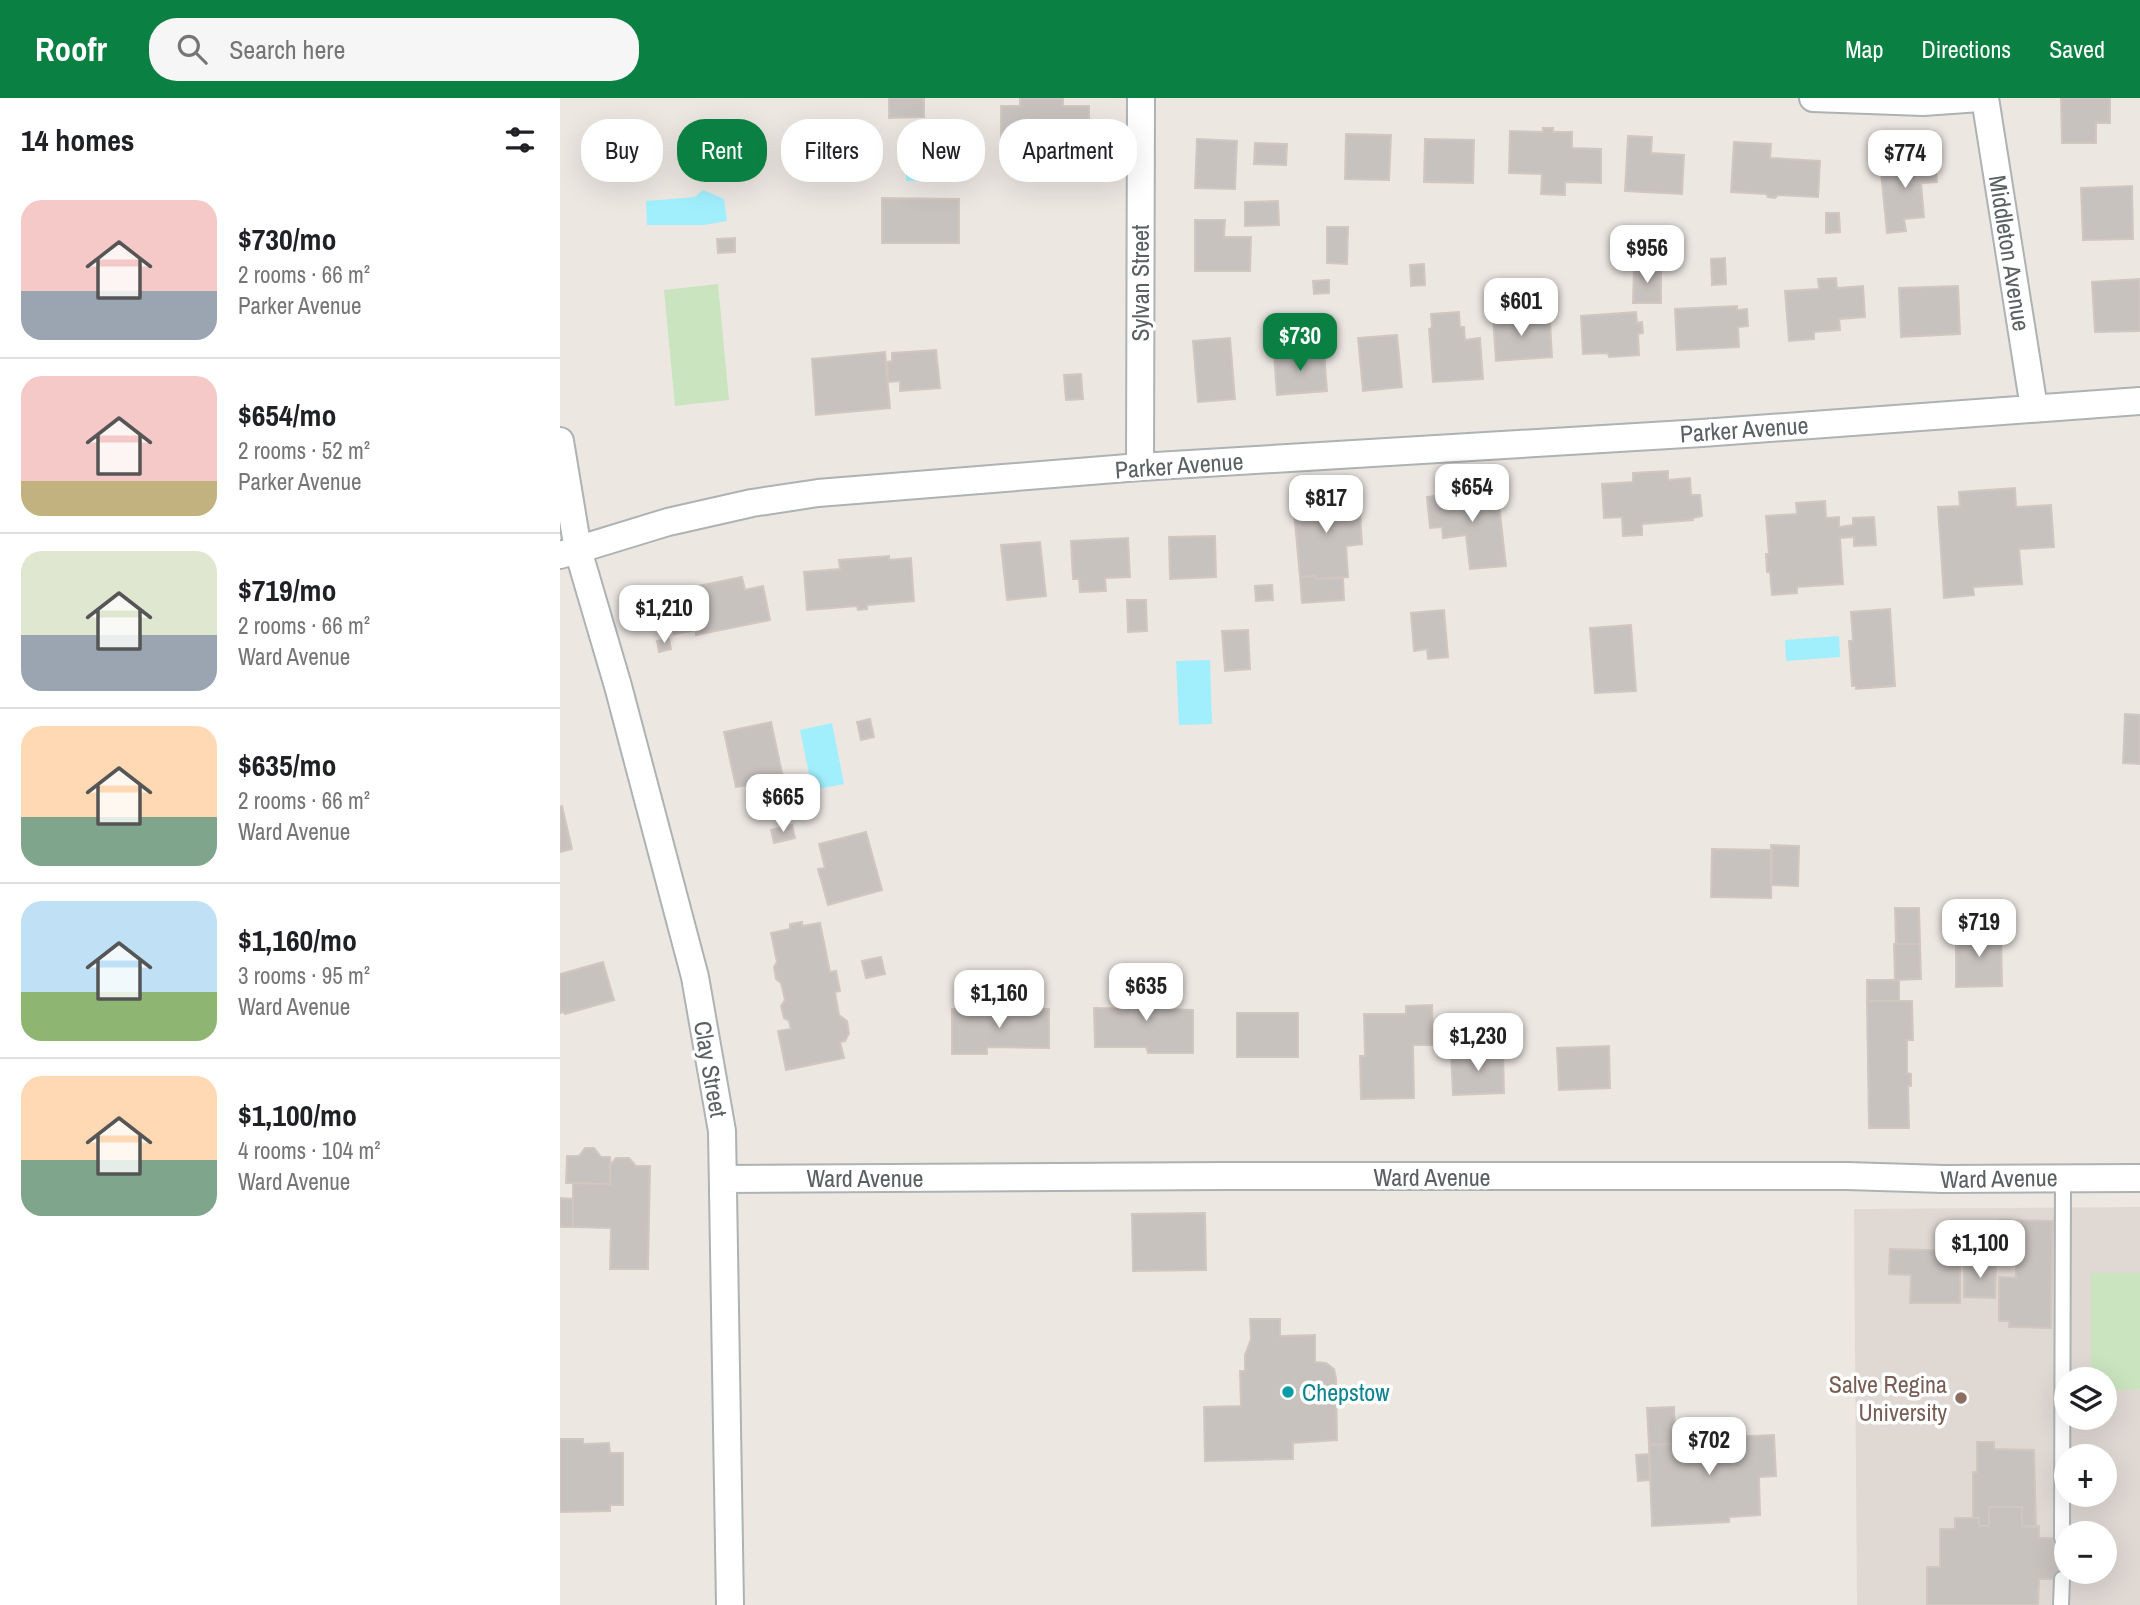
<!DOCTYPE html>
<html lang="en">
<head>
<meta charset="utf-8">
<style>
  :root { --surface:#fff; --page:#f6f6f6; --text:#202124; --muted:#757577; --line:#e0e0e0; --accent:#0b8043 }
  body { margin:0; font-family:"Archivo Narrow",sans-serif; background:var(--page); color:var(--text); height:100vh; display:flex; flex-direction:column; font-size:26px; white-space:nowrap }
  * { box-sizing:border-box; margin:0 }
  p { font-size:23px; color:var(--muted) }
  .icon { flex:none; width:38px; height:38px; fill:none; stroke:currentColor; stroke-width:2; stroke-linecap:round; stroke-linejoin:round }
  .map { position:relative; flex:1; overflow:hidden }
  .panel { display:flex; flex-direction:column; background:var(--surface); width:560px }
  .panel>* { flex:none }
  .guide { position:absolute; left:21px; top:21px; width:665px; height:63px; display:flex; gap:14px }
  .buttons { position:absolute; left:1494px; top:1269px; display:grid; gap:14px }
  .buttons a { display:grid; place-items:center; width:63px; height:63px; border-radius:50%; background:var(--surface); box-shadow:0 7px 28px #0002; font-size:35px }
  .price { position:absolute; translate:-50% -60px; padding:0 16px; border-radius:14px; background:#fff; color:#222; font-size:23px; line-height:46px; filter:drop-shadow(0 2px 4px #0008) }
  .price::after { content:''; position:absolute; left:50%; top:42px; width:21px; height:16px; margin-left:-10px; background:inherit; clip-path:polygon(0 0,100% 0,50% 100%) }
  .price.current { background:var(--accent); color:#fff }
  ul { padding:0; list-style:none }
  li { display:flex; align-items:center; gap:21px; height:175px; padding:0 21px }
  li+li { border-top:2px solid var(--line) }
  li span { display:grid; place-items:center; flex:none; width:196px; height:140px; border-radius:21px; color:#555 }
  li>.icon { margin-inline-start:auto }
  span .icon { width:84px; height:84px; fill:#fffc; stroke-width:1 }
  li b { font-size:30px }
  h2 { display:flex; justify-content:space-between; align-items:center; height:84px; padding:0 21px; font-size:30px }
  .pill { padding:0 24px; border-radius:28px; background:var(--surface); box-shadow:0 7px 28px #0002; font-size:24px; line-height:63px }
  .pill.current { background:var(--accent); color:#fff }
  header { display:flex; align-items:center; gap:42px; box-sizing:border-box; height:98px; padding:0 35px; background:var(--accent); color:#fff }
  header strong { font-size:33px }
  nav { display:flex; gap:38px; margin-inline-start:auto; font-size:24px }
  .search { width:490px; height:63px; background:var(--page); display:flex; align-items:center; gap:18px; box-sizing:border-box; padding:0 24px; border-radius:28px; color:var(--muted); font-size:26px }
  main { display:flex; flex:1; min-height:0 }
  .map>svg:first-child { display:block }
  .education { fill:#dfd8d3; fill-rule:evenodd }
  .green { fill:#c9e4be }
  .water { fill:#a1effd }
  .building { fill:#c8c2bf; stroke:#d1c7c0; stroke-width:2 }
  .lines { fill:none; stroke-linecap:round; stroke-linejoin:round }
  .lane-casing { stroke:#adb2b4; stroke-width:18 }
  .street-casing { stroke:#adb2b4; stroke-width:30 }
  .lane { stroke:#fff; stroke-width:14 }
  .street { stroke:#fff; stroke-width:26 }
  .culture-dot { fill:#0f9aa8; stroke:#fff; stroke-width:2.5 }
  .education-dot { fill:#8d6e63; stroke:#fff; stroke-width:2.5 }
  .labels { text-anchor:middle; dominant-baseline:central; stroke-width:7; stroke-linejoin:round; paint-order:stroke }
  .street-label { font-size:24px; fill:#5a6062; stroke:#fff }
  .education-label { font-size:24px; fill:#785e54; stroke:#fff; text-anchor:end }
  .culture-label { font-size:24px; fill:#0d838f; stroke:#fff; text-anchor:start }
</style>
</head>
<body>
<header>
<strong>Roofr</strong>
<div class="search"><svg class="icon" aria-label="search" viewBox="0 0 24 24"><circle cx="10" cy="10" r="6"/><path d="M15 15l6 6"/></svg>Search here</div>
<nav><a>Map</a><a>Directions</a><a>Saved</a></nav>
</header>
<main>
<section class="panel">
<h2>14 homes<svg class="icon" aria-label="filters" viewBox="0 0 24 24"><path d="M4 7h16M4 17h16"/><circle cx="9" cy="7" r="2"/><circle cx="15" cy="17" r="2"/></svg></h2>
<ul>
<li><span style="background:linear-gradient(#f6c9c9 65%,#9aa5b1 0)"><svg class="icon" aria-label="home" viewBox="0 0 24 24"><path d="M3 11l9-7 9 7M6 9v11h12V9"/></svg></span><div><b>$730/mo</b><p>2 rooms · 66 m²</p><p>Parker Avenue</p></div></li>
<li><span style="background:linear-gradient(#f6c9c9 75%,#c2b280 0)"><svg class="icon" aria-label="home" viewBox="0 0 24 24"><path d="M3 11l9-7 9 7M6 9v11h12V9"/></svg></span><div><b>$654/mo</b><p>2 rooms · 52 m²</p><p>Parker Avenue</p></div></li>
<li><span style="background:linear-gradient(#dfe7d0 60%,#9aa5b1 0)"><svg class="icon" aria-label="home" viewBox="0 0 24 24"><path d="M3 11l9-7 9 7M6 9v11h12V9"/></svg></span><div><b>$719/mo</b><p>2 rooms · 66 m²</p><p>Ward Avenue</p></div></li>
<li><span style="background:linear-gradient(#ffd9b3 65%,#7fa58c 0)"><svg class="icon" aria-label="home" viewBox="0 0 24 24"><path d="M3 11l9-7 9 7M6 9v11h12V9"/></svg></span><div><b>$635/mo</b><p>2 rooms · 66 m²</p><p>Ward Avenue</p></div></li>
<li><span style="background:linear-gradient(#bfe0f5 65%,#8fb573 0)"><svg class="icon" aria-label="home" viewBox="0 0 24 24"><path d="M3 11l9-7 9 7M6 9v11h12V9"/></svg></span><div><b>$1,160/mo</b><p>3 rooms · 95 m²</p><p>Ward Avenue</p></div></li>
<li><span style="background:linear-gradient(#ffd9b3 60%,#7fa58c 0)"><svg class="icon" aria-label="home" viewBox="0 0 24 24"><path d="M3 11l9-7 9 7M6 9v11h12V9"/></svg></span><div><b>$1,100/mo</b><p>4 rooms · 104 m²</p><p>Ward Avenue</p></div></li>
</ul>
</section>
<div class="map">
<svg width="1580" height="1507" viewBox="0 0 1580 1507">
  <rect width="100%" height="100%" fill="#ede7e2"/>
  <path class="education" d="M1580,1109V1507H1297L1294,1111ZM1507,1281H1545V1320H1507ZM1507,1358H1545V1396H1507ZM1507,1435H1545V1474H1507Z"/>
  <path class="green" d="M158,186L169,302L115,308L104,192Z
    M1531,1175H1580V1292H1545V1281H1531Z"/>
  <path class="water" d="M346,35H373L374,83H346Z
    M143,92L164,101L167,123L144,127H87L86,103L135,99Z
    M1279,538L1280,559L1226,563L1225,542Z
    M650,562L652,626L619,627L616,563Z
    M272,625L284,686L252,692L251,690L245,691L243,677L249,676L240,632Z"/>
  <path class="building" d="M329,0H364V19L329,20Z
    M460,0H503V8H529V54H502V62H460V53L441,54V8H460Z
    M1501,0H1550V25H1536V45H1502Z
    M983,30H993V34H1012V50L1041,51V85L1005,84V97L981,96L982,76L949,75L950,33L983,34Z
    M786,36L831,37L829,82L785,81Z
    M1068,38L1092,39L1091,55L1124,57L1122,96L1065,93Z
    M637,41L677,43L675,91L635,90Z
    M865,41L914,42L913,85L864,84Z
    M1174,44L1211,46L1210,60L1260,63L1258,99L1218,97L1215,100L1208,99L1206,96L1171,94Z
    M695,45L727,46L726,67L694,66Z
    M1375,60L1377,84L1361,85L1364,119L1344,121L1346,133L1327,135L1320,65Z
    M1572,88L1573,141L1523,142L1521,90Z
    M322,100L399,101V145H322Z
    M718,103L719,127L685,128V104Z
    M1266,115H1279L1280,134L1266,135Z
    M635,122H665L664,139H691L690,173H635Z
    M767,129H788L787,166L767,165Z
    M175,140V154L158,155L157,141Z
    M1165,160L1166,186L1152,187L1151,161Z
    M864,166L865,187L851,188L850,167Z
    M1074,169L1101,170V205H1073Z
    M1276,180L1277,190L1303,188L1305,219L1279,221L1280,232L1254,234V241L1229,243L1225,193L1259,191L1258,181Z
    M1580,181V233L1535,234L1532,184Z
    M769,182V195L754,196L753,183Z
    M1398,188L1400,236L1341,239L1339,190Z
    M1177,208V212L1187,211L1188,228L1178,229L1179,249L1117,252L1115,211Z
    M899,214L900,229H904L905,242L920,240L923,281L873,284L869,231L872,230L871,216Z
    M1076,214L1077,225L1082,224L1083,235L1078,236L1079,257L1049,259L1048,255L1023,256L1021,218Z
    M974,215L975,225L990,224L992,259L936,263L933,218Z
    M837,237L842,289L803,293L798,240Z
    M670,240L675,301L638,304L633,243Z
    M376,252L380,290L340,293V283L328,284L327,264L332,263V255Z
    M764,253L767,293L717,297L714,256Z
    M325,254L330,310L256,317L252,261Z
    M521,276L523,301L506,302L504,277Z
    M1108,373V382L1130,380L1131,397H1140L1142,418L1133,420V422L1082,426V437L1063,438L1062,419L1044,420L1042,386L1073,384V375Z
    M937,389L946,468L910,471L906,437L883,440L882,429L870,430L867,399Z
    M1455,390L1456,409L1491,407L1494,449L1459,451L1462,486L1413,489L1414,497L1384,500L1378,409L1400,408L1399,394Z
    M799,398L802,446L786,448L788,479L756,481V478L740,479L733,403Z
    M1265,403L1266,420L1279,419V429L1293,427V420L1314,419L1316,447L1294,448V439L1280,440L1283,486L1237,489V495L1212,497L1210,474H1207L1206,456H1209L1206,418L1237,416L1236,405Z
    M655,438L656,479L610,481L609,439Z
    M568,440L570,479L545,480L546,493L520,494L519,481H513L511,443Z
    M480,444L486,498L447,502L441,447Z
    M329,458V462L351,460L354,503L307,507V511L298,512L297,508L247,512L244,474L280,471L279,462Z
    M756,478V481L783,480L784,502L742,505L740,479Z
    M182,479L185,492L203,488L210,522L136,537V532L114,536L113,531L100,534L93,500L128,493V490Z
    M712,487L713,502L696,503L695,488Z
    M567,502H586L587,533L568,534Z
    M1330,511L1335,588L1296,591V588H1292L1289,543H1293L1291,514Z
    M884,512L888,559L868,561L867,551L854,553L851,515Z
    M1071,527L1076,593L1035,595L1030,530Z
    M688,532L690,571L665,573L662,533Z
    M109,541L111,551L99,554L97,543Z
    M1565,616L1580,617V666L1563,665Z
    M310,621L314,639L301,642L297,624Z
    M211,624L230,712L195,720L188,687L176,689L164,634Z
    M2,708L12,751L0,754V709Z
    M232,727L235,740L214,745L211,732Z
    M306,734L322,792L268,807L258,771L265,770L259,746Z
    M1211,747L1239,748L1238,788L1211,787Z
    M1152,751L1212,752L1211,800L1151,799Z
    M1335,810H1359L1360,846H1336Z
    M242,824V828L260,825L270,874L276,873L280,893L275,894L279,917L287,923L289,935L285,943L280,944L284,960L226,972L218,933L231,931L229,923L224,920L221,908L225,902L221,885L216,881L214,869L217,864L211,835L230,831V826Z
    M1441,833L1442,888L1396,889V834Z
    M1334,846H1360L1361,881L1335,882Z
    M321,859L325,876L306,880L302,863Z
    M43,864L54,902L5,916L4,914L0,915V876Z
    M573,879L602,880V911L633,912V955H588L586,949H535L534,910L573,911Z
    M1307,882H1339V903H1307Z
    M1307,903H1352L1353,942H1347V975L1351,976V988H1348L1349,1030H1309Z
    M872,907L873,947H853L854,1000L801,1001L800,958H805L804,916H846V908Z
    M392,911H489V950L427,949V956H392Z
    M677,915H738V959H677Z
    M1049,948L1050,990L999,992L997,950Z
    M943,953L944,995L893,997L891,955Z
    M25,1050H34L41,1059H50V1086L6,1085L7,1058H19Z
    M56,1060H69L76,1068H90L88,1171H50L51,1130L13,1129V1085L50,1086V1067Z
    M0,1100L13,1101V1129H0Z
    M645,1115L646,1172L573,1173L572,1116Z
    M1440,1122L1493,1123L1491,1230L1449,1229V1223H1439V1179L1456,1180V1166H1439Z
    M1330,1151L1400,1153V1205H1350L1351,1177L1329,1176Z
    M1404,1165L1436,1166L1435,1200L1404,1199Z
    M690,1221H720V1238L755,1237V1264L766,1265L774,1271L776,1280L777,1342L733,1345V1361L645,1363L644,1309L681,1308L680,1273H685V1257L691,1241Z
    M1114,1309L1115,1346L1089,1347L1087,1310Z
    M1165,1330V1339L1214,1337L1216,1378L1199,1379L1200,1417L1169,1419V1424L1092,1428L1089,1347L1130,1345L1129,1332Z
    M0,1341H23V1346L49,1345L50,1355H63V1407H50V1413L0,1414Z
    M1417,1344H1434V1351L1474,1352L1476,1429L1462,1428V1409H1429V1428H1419V1420H1413V1374H1417Z
    M1089,1356L1090,1382L1078,1383L1076,1357Z
    M1429,1409H1462V1428H1479V1440H1507V1474H1516L1517,1481H1479L1478,1507H1367V1469H1380V1431H1395V1420H1419V1428H1429Z"/>
  <g class="lines">
    <g class="lane-casing">
      <path id="lane" d="M1502,1440L1503,1079
        M1501,1507L1502,1481"/>
    </g>
    <g class="street-casing">
      <path id="street" d="M1253,0L1363,4L1420,0
        M1425,0L1474,310
        M0,343L18,452L58,588L135,879L162,1033L170,1507
        M580,369L581,0
        M0,457L108,424L192,405L258,395L580,369L1142,335L1580,303
        M164,1081L665,1078H1287L1383,1081L1580,1080"/>
    </g>
    <use href="#lane" class="lane"/>
    <use href="#street" class="street"/>
  </g>
  <circle class="culture-dot" cx="728" cy="1294" r="7"/>
  <circle class="education-dot" cx="1401" cy="1300" r="7"/>
  <g class="labels">
    <g class="street-label">
      <text transform="translate(1450 155) rotate(81)">Middleton Avenue</text>
      <text transform="translate(580 185) rotate(-90)">Sylvan Street</text>
      <text transform="translate(1184 331) rotate(-4)">Parker Avenue</text>
      <text transform="translate(619 367) rotate(-4)">Parker Avenue</text>
      <text transform="translate(151 971) rotate(80)">Clay Street</text>
      <text x="872" y="1079">Ward Avenue</text>
      <text x="305" y="1080">Ward Avenue</text>
      <text transform="translate(1439 1080) rotate(-1)">Ward Avenue</text>
    </g>
    <g class="education-label">
      <text x="1387" y="1286">Salve Regina<tspan x="1387" dy="28">University</tspan></text>
    </g>
    <g class="culture-label">
      <text x="742" y="1294">Chepstow</text>
    </g>
  </g>
</svg>
<div class="buttons">
<a><svg class="icon" aria-label="layers" viewBox="0 0 24 24"><path d="M12 4l9 5-9 5-9-5zM3 14l9 5 9-5"/></svg></a>
<a>+</a>
<a>−</a>
</div>
<b class="price" style="left:1345px;top:92px">$774</b>
<b class="price" style="left:1087px;top:187px">$956</b>
<b class="price" style="left:961px;top:240px">$601</b>
<b class="price current" style="left:740px;top:275px">$730</b>
<b class="price" style="left:912px;top:426px">$654</b>
<b class="price" style="left:766px;top:437px">$817</b>
<b class="price" style="left:104px;top:547px">$1,210</b>
<b class="price" style="left:223px;top:736px">$665</b>
<b class="price" style="left:1419px;top:861px">$719</b>
<b class="price" style="left:586px;top:925px">$635</b>
<b class="price" style="left:439px;top:932px">$1,160</b>
<b class="price" style="left:918px;top:975px">$1,230</b>
<b class="price" style="left:1420px;top:1182px">$1,100</b>
<b class="price" style="left:1149px;top:1379px">$702</b>
<div class="guide">
<a class="pill">Buy</a>
<a class="pill current">Rent</a>
<a class="pill">Filters</a>
<a class="pill">New</a>
<a class="pill">Apartment</a>
</div>
</div>
</main>
</body>
</html>
